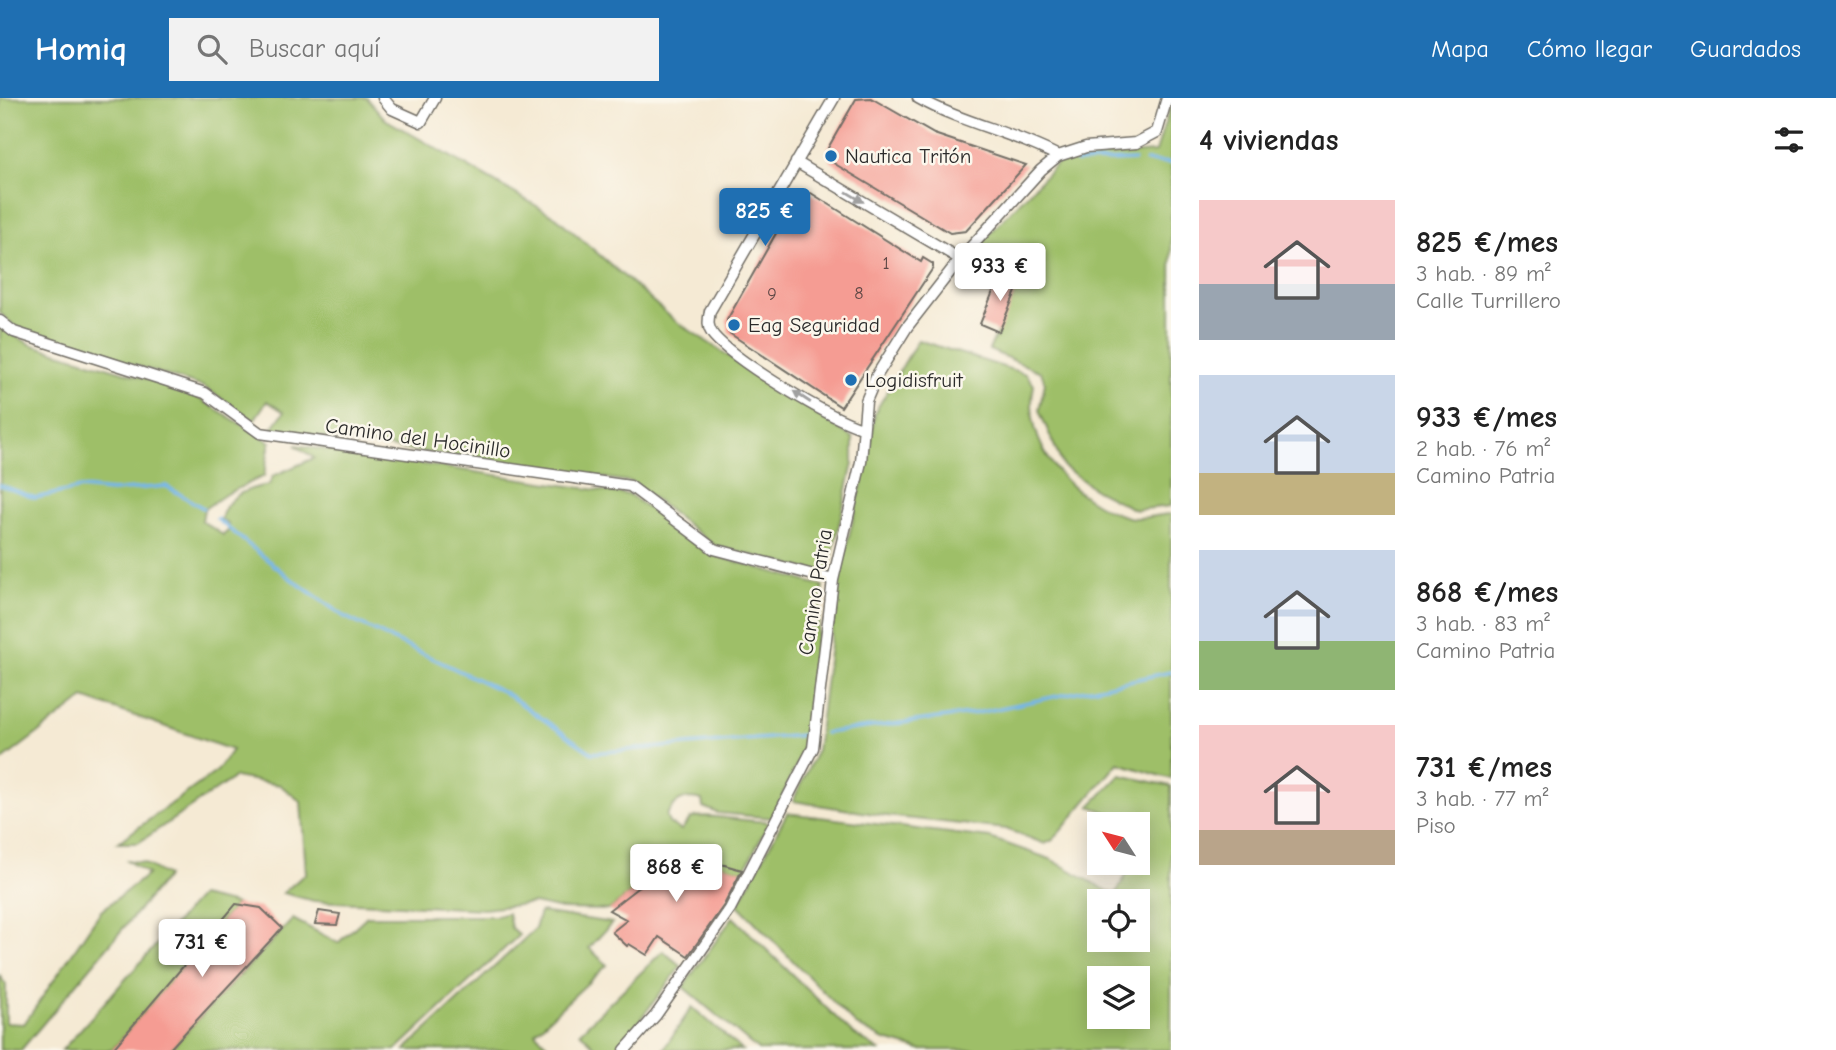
<!DOCTYPE html>
<html lang="es">
<head>
<meta charset="utf-8">
<style>
  :root { --surface:#fff; --page:#f2f2f2; --text:#222; --muted:#767676; --accent:#1f6fb2 }
  body { margin:0; font-family:"Comic Neue",sans-serif; background:var(--page); color:var(--text); height:100vh; display:flex; flex-direction:column; font-size:26px; white-space:nowrap }
  * { box-sizing:border-box; margin:0 }
  p { font-size:23px; color:var(--muted) }
  .icon { flex:none; width:38px; height:38px; fill:none; stroke:currentColor; stroke-width:2; stroke-linecap:round; stroke-linejoin:round }
  .map { position:relative; flex:1; overflow:hidden }
  .panel { display:flex; flex-direction:column; background:var(--surface); width:665px }
  .panel>* { flex:none }
  .needle { width:46px; rotate:306deg }
  .tools { position:absolute; left:1087px; top:714px; display:grid; gap:14px }
  .tools a { display:grid; place-items:center; width:63px; height:63px; border-radius:0px; background:var(--surface); box-shadow:0 4px 18px #0003; font-size:35px }
  .price { position:absolute; translate:-50% -60px; padding:0 16px; border-radius:7px; background:#fff; color:#222; font-size:23px; line-height:46px; filter:drop-shadow(0 2px 4px #0008) }
  .price::after { content:''; position:absolute; left:50%; top:42px; width:21px; height:16px; margin-left:-10px; background:inherit; clip-path:polygon(0 0,100% 0,50% 100%) }
  .price.active { background:var(--accent); color:#fff }
  ul { padding:0; list-style:none }
  li { display:flex; align-items:center; gap:21px; height:175px; padding:0 28px }
  li span { display:grid; place-items:center; flex:none; width:196px; height:140px; border-radius:0px; color:#555 }
  li>.icon { margin-inline-start:auto }
  span .icon { width:84px; height:84px; fill:#fffc; stroke-width:1 }
  li b { font-size:30px }
  h2 { display:flex; justify-content:space-between; align-items:center; height:84px; padding:0 28px; font-size:30px }
  header { display:flex; align-items:center; gap:42px; box-sizing:border-box; height:98px; padding:0 35px; background:var(--accent); color:#fff }
  header strong { font-size:33px }
  nav { display:flex; gap:38px; margin-inline-start:auto; font-size:24px }
  .search { width:490px; height:63px; background:var(--page); display:flex; align-items:center; gap:18px; box-sizing:border-box; padding:0 24px; border-radius:0px; color:var(--muted); font-size:26px }
  main { display:flex; flex:1; min-height:0 }
  .map>svg:first-child { display:block }
  .green { fill:#9ebf68; stroke:#64754a; stroke-width:2; fill-rule:evenodd }
  .lines { fill:none; stroke-linecap:round; stroke-linejoin:round }
  .stream { stroke:#74b6e9; stroke-width:3.5 }
  .building { fill:#f59c93 }
  .street-casing { stroke:#726e66; stroke-width:13 }
  .street { stroke:#fff; stroke-width:10 }
  .oneway { fill:#a0a0a0 }
  .poi-dot { fill:#1f6fb2; stroke:#fbf7ec; stroke-width:2.5 }
  .labels { text-anchor:middle; dominant-baseline:central; stroke-width:5; stroke-linejoin:round; paint-order:stroke }
  .number-label { font-size:18px; fill:#5e4745 }
  .poi-label { font-size:21px; fill:#2b2b2b; stroke:#fbf7ec; text-anchor:start }
  .street-label { font-size:21px; fill:#2b2b2b; stroke:#fbf7ec }
</style>
</head>
<body>
<header>
<strong>Homiq</strong>
<div class="search"><svg class="icon" aria-label="search" viewBox="0 0 24 24"><circle cx="10" cy="10" r="6"/><path d="M15 15l6 6"/></svg>Buscar aquí</div>
<nav><a>Mapa</a><a>Cómo llegar</a><a>Guardados</a></nav>
</header>
<main>
<div class="map">
<svg width="1171" height="952" viewBox="0 0 1171 952">
  <rect width="100%" height="100%" fill="#fbf7ec"/>
  <filter id="ink" filterUnits="userSpaceOnUse"><feTurbulence type="fractalNoise" baseFrequency=".0143" numOctaves="2"/><feDisplacementMap in="SourceGraphic" scale="14" xChannelSelector="R" yChannelSelector="G"/><feConvolveMatrix kernelMatrix="1 2 1 2 8 2 1 2 1" color-interpolation-filters="sRGB"/></filter>
  <filter id="wash" filterUnits="userSpaceOnUse"><feTurbulence type="fractalNoise" baseFrequency=".00686" numOctaves="4" result="noise"/><feDisplacementMap in="SourceGraphic" scale="28" xChannelSelector="R" yChannelSelector="G"/><feGaussianBlur stdDeviation="1.57" result="paint"/><feColorMatrix in="noise" values="0 0 0 0 0 0 0 0 0 0 0 0 0 0 0 0 0 1.4 0 .05"/><feComposite in="paint" operator="in"/></filter>
  <g filter="url(#wash)">
    <rect width="100%" height="100%" fill="#f5ead4"/>
    <path class="green" d="M0,0H367L385,21L556,119L674,222L853,340V365L828,476L715,448L632,384L271,332L284,314L267,303L254,322L204,289L17,230L0,215Z
      M1171,5V408L1135,412L1096,392L1063,368L1039,312L1045,285L1041,274L989,252L1023,177L973,153L1062,60L1156,54Z
      M0,230L32,247L164,286L193,297L270,344L264,378L226,396L204,411L202,423L223,437L228,433V426L221,422C225,398 247,390 269,387L273,378L314,360L295,347L630,397L709,456L823,488L804,642L799,662L772,720L718,715L703,709L702,702C685,697 674,703 666,718L669,725L681,732C684,729 688,722 692,720C700,714 750,725 764,723L768,726L744,773L682,755L609,812L561,811L534,805L484,811L314,803L283,795L306,775L301,704L280,687L235,679L138,745H117L217,673L232,652L84,600L0,664Z
      M918,242L1026,276L1034,287C1021,347 1072,404 1128,419C1141,423 1158,416 1171,416V681L1118,665L1053,742L1045,746L1006,731L887,718L793,703L817,652L838,482L869,357L875,314Z
      M1120,677L1171,688V952H920L882,941L856,927L738,807L787,715L990,740L1050,761L1115,797L1133,765H1138V757L1150,735L1138,726L1090,708ZM1099,803H1138V842H1099ZM1099,880H1138V919H1099Z
      M126,762L144,765L167,778L21,952H0V878L6,887V925L24,926L101,813L148,776Z
      M200,798L236,806L112,952H62Z
      M540,814L612,825L589,850L607,867L535,934L552,952H405L535,831Z
      M508,815L511,830L519,837L396,952H169L293,821L338,845L367,818H497Z
      M733,819L852,935L879,952H758L683,889Z
      M663,853L681,868L617,952H598L580,934Z
      M692,909L742,952H663Z"/>
    <g class="lines">
      <path class="stream" d="M1146,63L1171,65
        M1076,64L1134,62
        M0,387L35,400L81,390L112,393L166,388L203,410
        M217,421L290,480L345,519L504,594L592,655L805,637
        M825,635L977,615L1171,574"/>
    </g>
    <g id="blocks">
      <path class="building" d="M871,0L934,36L1026,67L966,133L950,135L830,63L828,50L856,1Z
        M811,95L921,164L923,160L933,166V170L841,309L729,235L727,222L796,100Z
        M1000,176L1020,184L999,234L980,226Z
        M682,755L742,772L724,807L688,858L659,839L647,857L629,846L627,848L612,834L627,822L609,812Z
        M236,806L261,810L282,830L169,952H112Z
        M319,813L340,816L337,827L315,826Z"/>
    </g>
  </g>
  <g filter="url(#ink)">
    <use href="#blocks" fill-opacity="0" stroke="#726e66" stroke-width="2"/>
    <g class="lines">
      <g class="street-casing">
        <path id="street" d="M383,0L392,11L421,24L435,0
          M834,0L710,213C708,223 707,230 714,238C738,265 828,319 862,330
          M918,0C962,25 1013,34 1058,58
          M796,64L960,161
          M0,223L14,234L205,295L260,335L630,388L714,451L833,482
          M625,952L656,917L730,811L813,650L833,482L861,364L866,303L877,277L907,229L960,161L1041,72L1058,58L1086,49L1136,45L1157,34L1167,0"/>
      </g>
      <use href="#street" class="street"/>
    </g>
    <defs><path id="oneway-solid" d="M-6-.8H1V-3.2L6.5 0L1 3.2V.8H-6Z" transform="scale(1.75)"/></defs>
    <g class="oneway">
      <use href="#oneway-solid" transform="translate(855 99) rotate(31)"/>
      <use href="#oneway-solid" transform="translate(802 299) rotate(-147)"/>
    </g>
  </g>
  <g class="poi-dot">
    <circle cx="831" cy="58" r="7"/>
    <circle cx="734" cy="227" r="7"/>
    <circle cx="851" cy="282" r="7"/>
  </g>
  <g class="labels">
    <g class="number-label">
      <text x="886" y="165">1</text>
      <text x="859" y="195">8</text>
      <text x="772" y="196">9</text>
    </g>
    <g class="poi-label">
      <text x="845" y="58">Nautica Tritón</text>
      <text x="748" y="227">Eag Seguridad</text>
      <text x="865" y="282">Logidisfruit</text>
    </g>
    <g class="street-label">
      <text transform="translate(418 340) rotate(8)">Camino del Hocinillo</text>
      <text transform="translate(815 494) rotate(-81)">Camino Patria</text>
    </g>
  </g>
</svg>
<div class="tools">
<a><svg class="needle" viewBox="-14 -14 28 28"><path d="M0-13l5 13h-10z" fill="#e53935"/><path d="M0 13l5-13h-10z" fill="#767676"/></svg></a>
<a><svg class="icon" aria-label="locate" viewBox="0 0 24 24"><circle cx="12" cy="12" r="6"/><path d="M12 2v4M12 18v4M2 12h4M18 12h4"/></svg></a>
<a><svg class="icon" aria-label="layers" viewBox="0 0 24 24"><path d="M12 4l9 5-9 5-9-5zM3 14l9 5 9-5"/></svg></a>
</div>
<b class="price active" style="left:765px;top:150px">825 €</b>
<b class="price" style="left:1000px;top:205px">933 €</b>
<b class="price" style="left:676px;top:806px">868 €</b>
<b class="price" style="left:202px;top:881px">731 €</b>
</div>
<section class="panel">
<h2>4 viviendas<svg class="icon" aria-label="filters" viewBox="0 0 24 24"><path d="M4 7h16M4 17h16"/><circle cx="9" cy="7" r="2"/><circle cx="15" cy="17" r="2"/></svg></h2>
<ul>
<li><span style="background:linear-gradient(#f6c9c9 60%,#9aa5b1 0)"><svg class="icon" aria-label="home" viewBox="0 0 24 24"><path d="M3 11l9-7 9 7M6 9v11h12V9"/></svg></span><div><b>825 €/mes</b><p>3 hab. · 89 m²</p><p>Calle Turrillero</p></div></li>
<li><span style="background:linear-gradient(#c9d6e8 70%,#c2b280 0)"><svg class="icon" aria-label="home" viewBox="0 0 24 24"><path d="M3 11l9-7 9 7M6 9v11h12V9"/></svg></span><div><b>933 €/mes</b><p>2 hab. · 76 m²</p><p>Camino Patria</p></div></li>
<li><span style="background:linear-gradient(#c9d6e8 65%,#8fb573 0)"><svg class="icon" aria-label="home" viewBox="0 0 24 24"><path d="M3 11l9-7 9 7M6 9v11h12V9"/></svg></span><div><b>868 €/mes</b><p>3 hab. · 83 m²</p><p>Camino Patria</p></div></li>
<li><span style="background:linear-gradient(#f6c9c9 75%,#b9a48a 0)"><svg class="icon" aria-label="home" viewBox="0 0 24 24"><path d="M3 11l9-7 9 7M6 9v11h12V9"/></svg></span><div><b>731 €/mes</b><p>3 hab. · 77 m²</p><p>Piso</p></div></li>
</ul>
</section>
</main>
</body>
</html>
